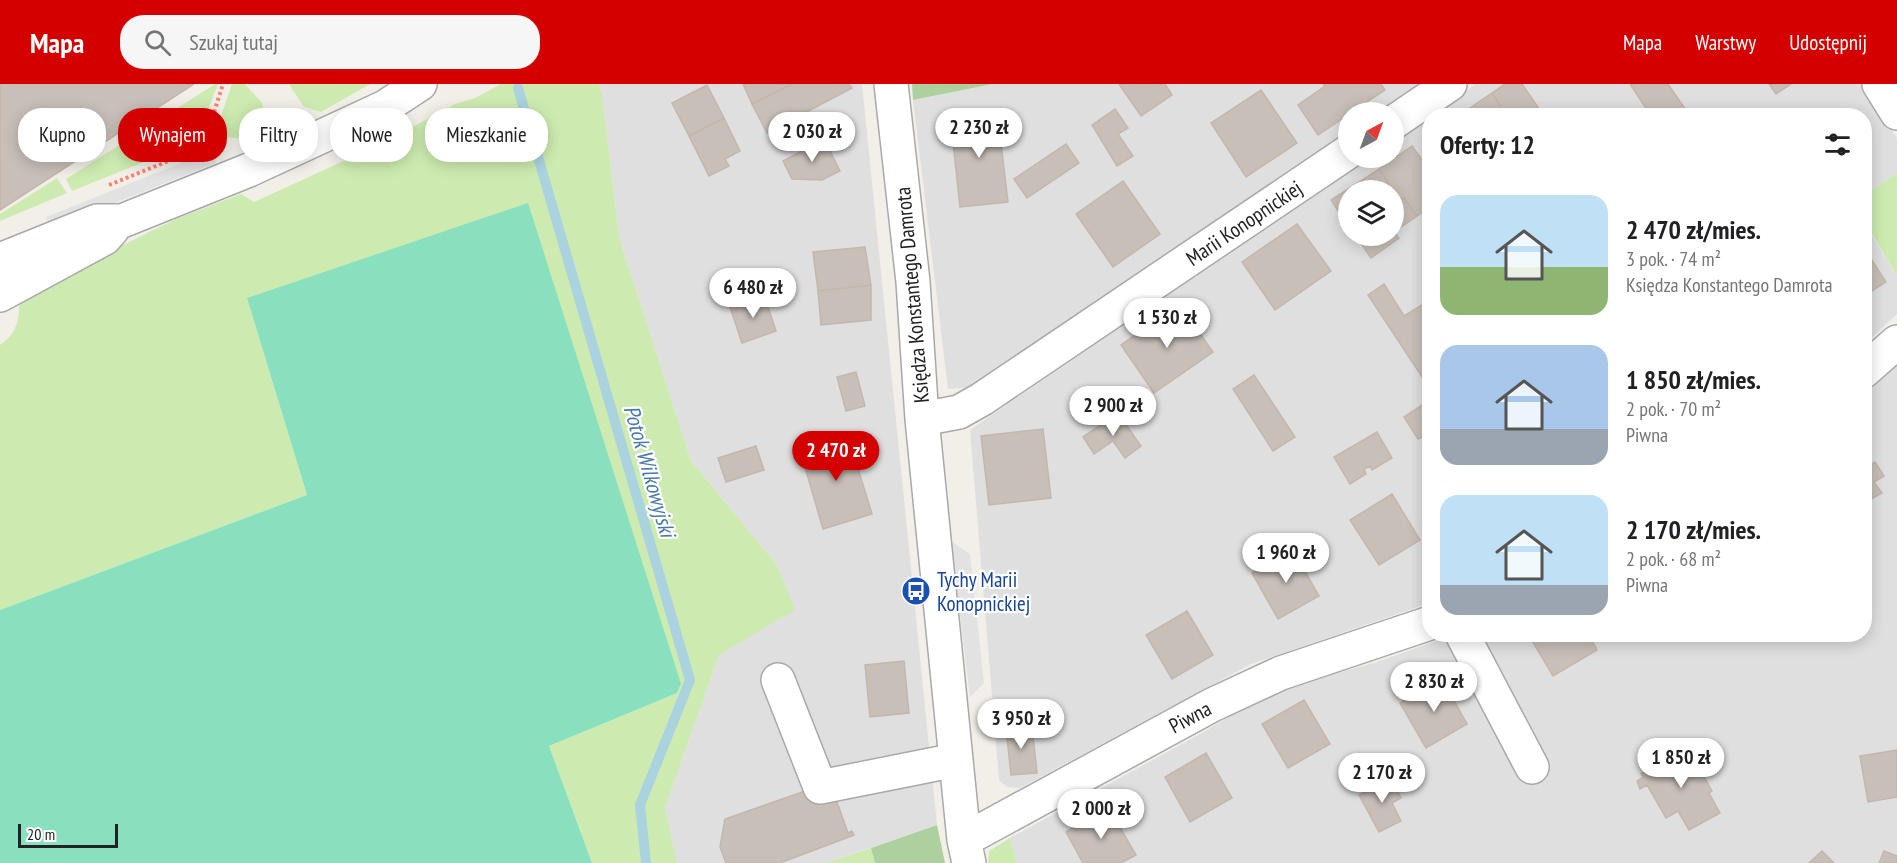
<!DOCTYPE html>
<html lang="pl">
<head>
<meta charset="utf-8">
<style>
  :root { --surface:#fff; --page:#f6f6f6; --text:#202124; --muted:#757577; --accent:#d40000 }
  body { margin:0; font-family:"PT Sans Narrow",sans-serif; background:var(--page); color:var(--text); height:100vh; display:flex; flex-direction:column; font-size:22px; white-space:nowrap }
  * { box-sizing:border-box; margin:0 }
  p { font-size:20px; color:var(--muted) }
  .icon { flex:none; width:33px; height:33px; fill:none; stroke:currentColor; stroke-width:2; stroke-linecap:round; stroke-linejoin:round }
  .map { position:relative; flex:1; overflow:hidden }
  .sheet { position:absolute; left:1422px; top:24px; width:450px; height:534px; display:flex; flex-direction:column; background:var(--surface); border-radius:24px; box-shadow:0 3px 15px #0003 }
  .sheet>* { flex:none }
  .banner { position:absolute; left:18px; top:24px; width:570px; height:54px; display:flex; gap:12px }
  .needle { width:39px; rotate:41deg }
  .buttons { position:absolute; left:1338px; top:18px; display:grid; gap:12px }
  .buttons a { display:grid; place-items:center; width:66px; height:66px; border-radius:50%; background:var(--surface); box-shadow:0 3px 15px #0003; font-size:30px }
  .scale { position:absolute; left:18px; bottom:15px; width:100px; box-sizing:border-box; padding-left:6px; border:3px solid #222; border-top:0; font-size:16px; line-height:21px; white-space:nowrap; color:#222; -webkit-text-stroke:4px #fff; paint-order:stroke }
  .price { position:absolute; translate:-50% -51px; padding:0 14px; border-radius:21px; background:#fff; color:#222; font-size:20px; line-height:39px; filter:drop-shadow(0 2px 3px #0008) }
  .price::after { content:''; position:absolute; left:50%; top:36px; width:18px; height:14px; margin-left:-9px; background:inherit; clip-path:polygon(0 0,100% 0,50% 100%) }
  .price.selected { background:var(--accent); color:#fff }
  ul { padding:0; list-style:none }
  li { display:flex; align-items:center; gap:18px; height:150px; padding:0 18px }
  li span { display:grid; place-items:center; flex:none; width:168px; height:120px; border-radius:18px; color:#555 }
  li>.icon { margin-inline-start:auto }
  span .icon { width:72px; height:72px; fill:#fffc; stroke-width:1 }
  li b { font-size:26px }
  h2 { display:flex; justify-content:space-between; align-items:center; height:72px; padding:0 18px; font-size:26px }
  .pill { padding:0 21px; border-radius:24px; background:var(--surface); box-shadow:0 3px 15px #0003; font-size:21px; line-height:54px }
  .pill.selected { background:var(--accent); color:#fff }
  header { display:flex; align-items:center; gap:36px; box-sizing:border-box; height:84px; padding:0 30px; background:var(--accent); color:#fff }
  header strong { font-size:28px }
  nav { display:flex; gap:33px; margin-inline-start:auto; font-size:21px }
  .search { width:420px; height:54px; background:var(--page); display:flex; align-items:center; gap:15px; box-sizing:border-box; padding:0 21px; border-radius:24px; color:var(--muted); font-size:22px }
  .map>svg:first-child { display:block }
  .residential { fill:#e0dfdf; fill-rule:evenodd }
  .grass { fill:#cdebb0 }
  .forest { fill:#add19e }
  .pitch { fill:#88e0be }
  .parking { fill:#e2e2e2 }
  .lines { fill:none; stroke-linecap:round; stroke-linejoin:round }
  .stream { stroke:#aad3df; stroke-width:10 }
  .building { fill:#c7bfb8; stroke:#c4b6ab; stroke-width:1.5 }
  .minor-casing { stroke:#a9a9a9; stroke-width:36 }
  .path { stroke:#fa8072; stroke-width:4; stroke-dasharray:3 3; stroke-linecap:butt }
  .minor { stroke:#fff; stroke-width:33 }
  .labels { text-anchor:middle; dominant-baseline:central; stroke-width:4.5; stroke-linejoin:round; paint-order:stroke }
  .street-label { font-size:21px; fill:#222; stroke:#fff }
  .transit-label { font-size:21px; fill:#164399; stroke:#fff; text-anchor:start }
  .water-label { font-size:22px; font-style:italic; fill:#4a7aab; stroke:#fff }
</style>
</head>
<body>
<header>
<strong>Mapa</strong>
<div class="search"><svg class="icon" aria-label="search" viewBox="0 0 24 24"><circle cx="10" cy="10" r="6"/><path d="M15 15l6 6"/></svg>Szukaj tutaj</div>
<nav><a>Mapa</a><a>Warstwy</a><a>Udostępnij</a></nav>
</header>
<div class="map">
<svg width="1897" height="779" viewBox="0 0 1897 779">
  <rect width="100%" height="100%" fill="#f2efe9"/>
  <path class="residential" d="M599,0H862L937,741L826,779H677L665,724L719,571L794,525L777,481L691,377L619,153L602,10Z
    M993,0H1427L1385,28H1348V53L976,303L948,305L913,16Z
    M1476,0H1860L1897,54V89L1865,112L1864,32H1430L1429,519L1251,580L1020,704L1007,703L999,696L970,346L1367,74H1394V56ZM1348,106H1394V152H1348Z
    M1864,138L1897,192V230L1865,260Z
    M1897,279V779H1017L1010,754L1202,649L1271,607L1374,579L1453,551L1864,550L1865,309Z"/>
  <path class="grass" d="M215,0H218L196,57L72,107L66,95Z
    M232,0H245L262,19L267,39L256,56L214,52Z
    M289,0H370L321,28L304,23Z
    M501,0H599L602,10L619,153L691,377L777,481L795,526L719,571L665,724L677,779H592L549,662L677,609L681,600L247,214L307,411L0,526V261C18,249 20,233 19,212L176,135L241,110L254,118L383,59L455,20L475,14Z
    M1897,89V192L1865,138L1864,112Z
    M57,94L67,109L0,137V130Z
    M1010,754L1017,779H988L989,767Z
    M871,764L875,779H826Z"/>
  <path class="forest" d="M912,0H993L913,16Z
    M937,741L945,779H875L871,764Z"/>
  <path class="pitch" d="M528,119L681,600L677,609L549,662L592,779H0V526L307,411L247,214Z"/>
  <path class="parking" d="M211,67L216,79L51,144L46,133Z
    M951,457L970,470L984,599L970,613Z"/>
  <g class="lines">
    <path class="stream" d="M518,4L690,596L640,721L646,779"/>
  </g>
  <path class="building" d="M0,0H194L0,126Z
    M743,0H792L752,20Z
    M792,0H849L852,4L767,49L752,20Z
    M1119,0H1165L1172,11L1141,32Z
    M1323,0H1381L1385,6L1359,23L1357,20L1353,23L1355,26L1318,51L1298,21L1325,2Z
    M1505,0H1522L1544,32H1507L1492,9Z
    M1630,0H1668L1690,32H1651Z
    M1769,0H1791L1776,10Z
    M707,1L724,34L689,52L672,19Z
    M1261,6L1297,59L1246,93L1211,39Z
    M1492,9L1507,32H1470L1467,26Z
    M1115,25L1128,44L1118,50L1133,72L1117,82L1092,41Z
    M997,26L1008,118L960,123L950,31Z
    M724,34L740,67L725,75L729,82L709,92L689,52Z
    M824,55L840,87L822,96L792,95L783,77Z
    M1066,60L1079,79L1027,114L1014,95Z
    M1412,62L1430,87V123L1417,132L1404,114L1400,117L1379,85Z
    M1379,85L1393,106H1348V142L1331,116Z
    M1123,97L1160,150L1113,183L1076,130Z
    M1394,107L1400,117L1404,114L1417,132L1394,148L1399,154L1371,174L1356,152H1394Z
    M1297,140L1331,187L1275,226L1242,178Z
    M865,163L871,201L818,207L813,168Z
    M1864,173L1868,178L1871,175L1886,198L1864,212Z
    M1384,200L1404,232L1430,216V305L1368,211Z
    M871,201V236L821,241L818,207Z
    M764,211L776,247L742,259L730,223Z
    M1179,220L1213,268L1154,309L1121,261Z
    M856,288L865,322L846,327L837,293Z
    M1254,291L1295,353L1273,367L1233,305Z
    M1430,316V350L1418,355L1404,333Z
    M1118,329L1141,362L1125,374L1113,357L1094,370L1083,353Z
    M1043,345L1051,414L989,421L981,352Z
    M1377,348L1392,374L1372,386L1370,382L1364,385L1366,390L1350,400L1334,373Z
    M848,352L872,430L823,445L800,366Z
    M756,362L764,386L726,398L718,374Z
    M1875,378L1884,392L1874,398L1882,409L1864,419V380L1866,383Z
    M1392,410L1420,456L1379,481L1350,436Z
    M1293,466L1319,512L1278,535L1252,489Z
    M1187,527L1213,571L1172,595L1146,551Z
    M1528,550H1588L1597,566L1553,592Z
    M904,577L909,629L870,633L865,581Z
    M1442,595L1467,640L1426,664L1400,619Z
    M1304,616L1330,660L1288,684L1262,640Z
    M1032,642L1037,689L1011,691L1006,644Z
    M1688,664L1712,707L1709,709L1720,729L1689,746L1678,727L1666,734L1647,701L1640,705L1637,697L1643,693L1641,690Z
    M1897,666V713L1868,718L1860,672Z
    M1206,669L1232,714L1190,738L1165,693Z
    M1391,694L1401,714L1392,719L1401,737L1379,748L1359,711Z
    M814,704L821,720L836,715L848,749L852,747L854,751L780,779H726L720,763L725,735Z
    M1108,723L1136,771L1121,779H1083L1066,748Z
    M1822,767L1834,779H1809Z
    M1884,767L1897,772V779H1879Z"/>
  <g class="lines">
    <g class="minor-casing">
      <path id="minor" d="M891,0L913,198L922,335L964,756L969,779
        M1879,0L1897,29
        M1394,38L1450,0
        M0,176L97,137H122L249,86L385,23L420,0
        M0,211L105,154L112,146
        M1864,287L1897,258
        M922,335L959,328L982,315L1348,68
        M1462,550L1532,683
        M778,596L820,703L956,676
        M964,756L1212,621L1281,589L1430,539"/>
    </g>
    <path class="path" d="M109,101L203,63L223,0"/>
    <use href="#minor" class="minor"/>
  </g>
  <defs>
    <g id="bus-disc" transform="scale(1.5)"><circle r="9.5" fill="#1a4fb4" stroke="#fff"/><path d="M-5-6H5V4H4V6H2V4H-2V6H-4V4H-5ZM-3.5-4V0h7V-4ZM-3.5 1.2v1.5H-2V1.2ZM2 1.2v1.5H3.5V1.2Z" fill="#fff"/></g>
  </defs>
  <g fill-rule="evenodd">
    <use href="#bus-disc" x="916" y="507"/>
  </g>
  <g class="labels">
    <g class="street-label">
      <text transform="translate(1244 139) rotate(-34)">Marii Konopnickiej</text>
      <text transform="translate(912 211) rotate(-95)">Księdza Konstantego Damrota</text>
      <text transform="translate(1190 633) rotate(-28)">Piwna</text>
    </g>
    <g class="transit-label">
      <text x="937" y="495">Tychy Marii<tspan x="937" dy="24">Konopnickiej</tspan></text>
    </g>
    <g class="water-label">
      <text transform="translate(650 387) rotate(74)">Potok Wilkowyjski</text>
    </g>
  </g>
</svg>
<div class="buttons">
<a><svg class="needle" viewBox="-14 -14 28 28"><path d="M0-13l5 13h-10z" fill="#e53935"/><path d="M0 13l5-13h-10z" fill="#757577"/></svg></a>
<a><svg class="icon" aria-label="layers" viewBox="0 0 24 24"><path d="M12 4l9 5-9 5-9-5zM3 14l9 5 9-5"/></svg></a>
</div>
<div class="scale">20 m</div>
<b class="price" style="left:979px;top:75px">2 230 zł</b>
<b class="price" style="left:812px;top:79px">2 030 zł</b>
<b class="price" style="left:753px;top:235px">6 480 zł</b>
<b class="price" style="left:1167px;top:265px">1 530 zł</b>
<b class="price" style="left:1113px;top:353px">2 900 zł</b>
<b class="price selected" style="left:836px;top:398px">2 470 zł</b>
<b class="price" style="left:1286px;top:500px">1 960 zł</b>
<b class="price" style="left:1434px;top:629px">2 830 zł</b>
<b class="price" style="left:1021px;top:666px">3 950 zł</b>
<b class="price" style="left:1681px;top:705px">1 850 zł</b>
<b class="price" style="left:1382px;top:720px">2 170 zł</b>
<b class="price" style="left:1101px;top:756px">2 000 zł</b>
<div class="banner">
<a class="pill">Kupno</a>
<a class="pill selected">Wynajem</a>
<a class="pill">Filtry</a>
<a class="pill">Nowe</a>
<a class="pill">Mieszkanie</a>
</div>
<section class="sheet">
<h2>Oferty: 12<svg class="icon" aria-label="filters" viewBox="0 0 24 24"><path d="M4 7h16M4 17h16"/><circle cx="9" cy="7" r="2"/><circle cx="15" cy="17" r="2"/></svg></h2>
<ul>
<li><span style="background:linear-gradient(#bfe0f5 60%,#8fb573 0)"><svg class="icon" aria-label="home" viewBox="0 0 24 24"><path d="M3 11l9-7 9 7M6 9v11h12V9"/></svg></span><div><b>2 470 zł/mies.</b><p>3 pok. · 74 m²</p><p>Księdza Konstantego Damrota</p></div></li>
<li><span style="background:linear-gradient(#a9c7e8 70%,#9aa5b1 0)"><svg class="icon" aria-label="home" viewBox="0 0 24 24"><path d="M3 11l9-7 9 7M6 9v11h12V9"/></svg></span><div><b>1 850 zł/mies.</b><p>2 pok. · 70 m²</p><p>Piwna</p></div></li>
<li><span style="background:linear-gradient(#bfe0f5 75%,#9aa5b1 0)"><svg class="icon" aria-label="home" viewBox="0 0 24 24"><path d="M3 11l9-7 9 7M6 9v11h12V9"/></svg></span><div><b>2 170 zł/mies.</b><p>2 pok. · 68 m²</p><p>Piwna</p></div></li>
</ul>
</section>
</div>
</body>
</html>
